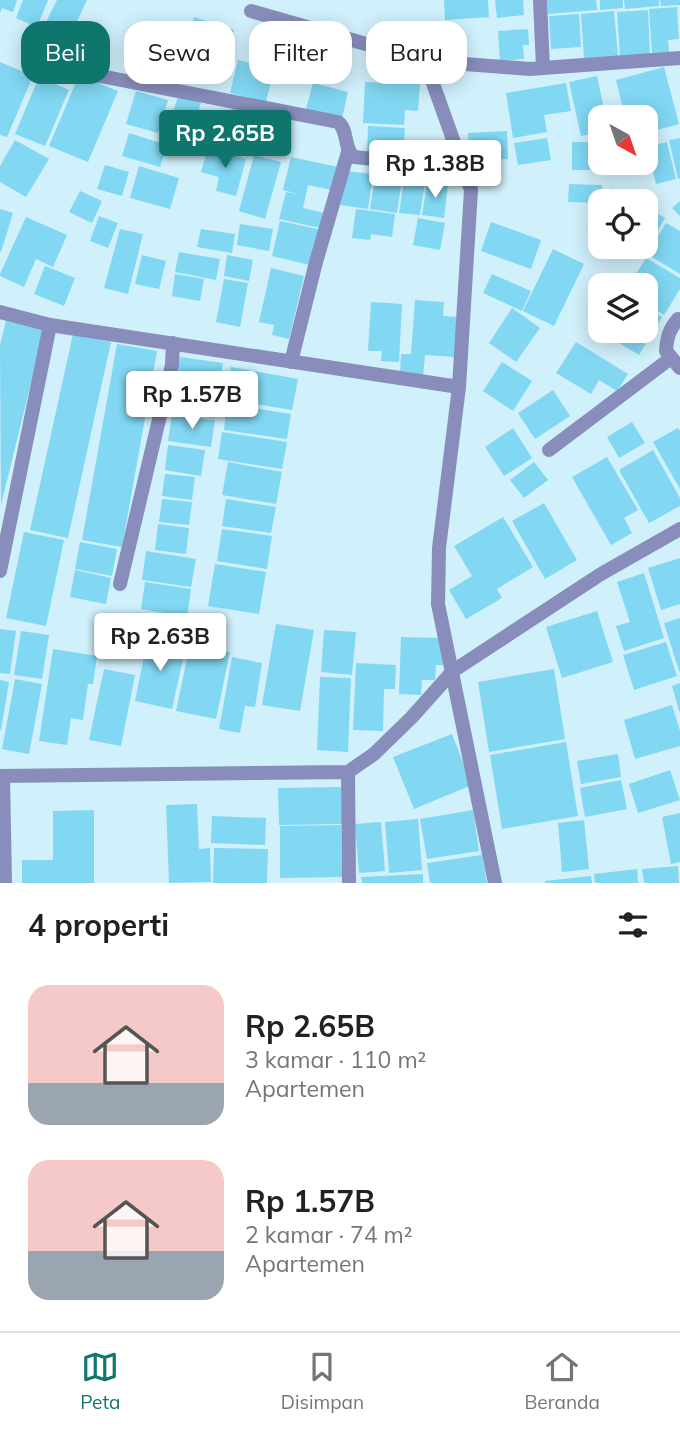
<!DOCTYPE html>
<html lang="id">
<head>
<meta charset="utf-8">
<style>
  :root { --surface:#fff; --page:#f6f6f6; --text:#202124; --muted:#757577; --line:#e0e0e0; --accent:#0f766e }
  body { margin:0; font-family:Mulish,sans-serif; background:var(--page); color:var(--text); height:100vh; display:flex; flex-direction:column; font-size:26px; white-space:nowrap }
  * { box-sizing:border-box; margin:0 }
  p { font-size:23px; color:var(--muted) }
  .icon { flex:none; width:38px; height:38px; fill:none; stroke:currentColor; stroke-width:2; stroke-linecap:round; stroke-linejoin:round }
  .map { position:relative; height:883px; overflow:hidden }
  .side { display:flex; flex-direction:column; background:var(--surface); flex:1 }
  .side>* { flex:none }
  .banner { position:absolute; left:21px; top:21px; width:639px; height:63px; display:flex; gap:14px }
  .needle { width:46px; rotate:140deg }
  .controls { position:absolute; left:588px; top:105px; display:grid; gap:14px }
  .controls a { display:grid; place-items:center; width:70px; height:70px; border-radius:14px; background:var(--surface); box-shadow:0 4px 18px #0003; font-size:35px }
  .price { position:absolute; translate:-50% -60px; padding:0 16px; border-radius:7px; background:#fff; color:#222; font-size:23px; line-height:46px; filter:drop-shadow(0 2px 4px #0008) }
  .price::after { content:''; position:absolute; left:50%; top:42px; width:21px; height:16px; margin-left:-10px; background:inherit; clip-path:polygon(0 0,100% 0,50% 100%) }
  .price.active { background:var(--accent); color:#fff }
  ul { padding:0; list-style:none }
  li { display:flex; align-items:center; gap:21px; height:175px; padding:0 28px }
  li span { display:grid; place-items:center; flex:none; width:196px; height:140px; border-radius:21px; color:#555 }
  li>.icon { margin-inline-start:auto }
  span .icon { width:84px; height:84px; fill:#fffc; stroke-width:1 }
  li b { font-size:30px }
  h2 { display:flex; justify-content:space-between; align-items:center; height:84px; padding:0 28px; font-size:30px }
  .tag { padding:0 24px; border-radius:21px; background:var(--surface); box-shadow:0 4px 18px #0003; font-size:24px; line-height:63px }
  .tag.active { background:var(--accent); color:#fff }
  .tab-bar { display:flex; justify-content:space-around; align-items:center; height:98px; border-top:2px solid var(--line); background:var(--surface); font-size:19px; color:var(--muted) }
  .tab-bar a { display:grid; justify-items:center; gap:4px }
  .tab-bar .active { color:var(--accent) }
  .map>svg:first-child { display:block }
  .building { fill:#82d7f2 }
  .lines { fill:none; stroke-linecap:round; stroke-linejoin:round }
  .minor { stroke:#888dbb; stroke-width:14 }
</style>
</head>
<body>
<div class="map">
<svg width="680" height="883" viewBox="0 0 680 883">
  <rect width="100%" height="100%" fill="#d0f0fb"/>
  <path class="building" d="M0,0H17L13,12L2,8L0,13Z
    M23,0H48L37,27L16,18Z
    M57,0H87L69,38L44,26Z
    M444,0H488L489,17L445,20Z
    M495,0H523L524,15L497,18Z
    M547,0H596L597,10L548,14Z
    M600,0H623V8L600,10Z
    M624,0H659V6L625,9Z
    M660,0H680V5L661,6Z
    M677,7L679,39L668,40L669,52L652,53L649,9Z
    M648,10L650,54L620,56L617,12Z
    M614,11L618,56L584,58L581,14Z
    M579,14L581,47L551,49L549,16Z
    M194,17L234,30L219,75L179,62Z
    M528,29L529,45H523L524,59L500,61L498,31Z
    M238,60L274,69L266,102L230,93Z
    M0,62L33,76L7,137L0,135Z
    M664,67L679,124L646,133V117H625L616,80Z
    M79,75L118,91L88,162L49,146Z
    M597,76L606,117H600V132L581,136L569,82Z
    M39,77L69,90L45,146L15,134Z
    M365,82L420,84L418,111L405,110L404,125L363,123Z
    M313,83L348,92L342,118L306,109Z
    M566,83L571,111L544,115L547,132L513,138L506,93Z
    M136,91L168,100L158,133L126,124Z
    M178,96L201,103L196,119L211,124L204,145L167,133Z
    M232,107L259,115L251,143L224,135Z
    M368,126L405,128L403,157L367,156Z
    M507,131L508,159L469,161L468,133Z
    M129,133L167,145L160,167L122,156Z
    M547,138L551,160L518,165L514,143Z
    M680,138V178L678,179L669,140Z
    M15,140L49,159L26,197L0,182V166Z
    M572,142H600L602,170H572Z
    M667,142L676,179L656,184L652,167L644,169L642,163H646V147Z
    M208,148L246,159L236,196L216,191L219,177L201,172Z
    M254,155L281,162L265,219L239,211Z
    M291,157L338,167L332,190L308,185L303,208L324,213L320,228L279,219L286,192L298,194L283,190Z
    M607,163H628V171H607Z
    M105,165L129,172L122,196L97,189Z
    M139,166L179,178L170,209L130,198Z
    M345,171L373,174L368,209L340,205Z
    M375,176L402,179L397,213L370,209Z
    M404,180L425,182L420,215L399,213Z
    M427,183L448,185L444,218L422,215Z
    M569,184L602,185V201L600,203L568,202Z
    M612,188L627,197L624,201H604Z
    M80,191L102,201L92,223L69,212Z
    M680,201V216L672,208Z
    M646,207L665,218L646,250Z
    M0,209L13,213L1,252H0Z
    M356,209L395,214L392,237L371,234L370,240L352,238Z
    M99,216L118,223L108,248L90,241Z
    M26,217L67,235L53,267L36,259L24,287L0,276V274Z
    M418,218L445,223L440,250L413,245Z
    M280,221L322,230L314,266L272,256Z
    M491,222L541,240L531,269L481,251Z
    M666,223L680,231V274L647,254Z
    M240,224L273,229L269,251L237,245Z
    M120,229L143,234L128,294L104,288Z
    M201,229L235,234L232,253L197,247Z
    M553,249L584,264L554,326L523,311Z
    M179,252L220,259L216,280L175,272Z
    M142,255L166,261L159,289L135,284Z
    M227,255L253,260L249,281L224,276Z
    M646,258L680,278V289L664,315L646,303V285H629Z
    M45,266L75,278L64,306L34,294Z
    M271,268L304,276L289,339L272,335L274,325L259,322Z
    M175,274L204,279L200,301L172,296Z
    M492,274L531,291L522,311L483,293Z
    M224,279L248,283L240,327L216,322Z
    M415,300L444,302L443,316L459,317L456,357L425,355L423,377L400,375L401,354H411Z
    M371,302L402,304L399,362L381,361L382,351H368Z
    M646,307L662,317L639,355L599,331H646Z
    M512,308L540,328L516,362L489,343Z
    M6,321L44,330L1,505L0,345Z
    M73,334L111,342L68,538L30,530Z
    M576,342L628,374L617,391L599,380L591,394L556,373Z
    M117,344L157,351L122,547L82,540Z
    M180,357L223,363L215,418L172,412Z
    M502,362L532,381L513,411L483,391Z
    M231,367L298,379L292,410L225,399Z
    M553,390L570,416L535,439L518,413Z
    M227,404L291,414L287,439L224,430Z
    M172,415L215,420L211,447L168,441Z
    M632,422L645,443L619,458L607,437Z
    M513,428L532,458L504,476L485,447Z
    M678,428L680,431V489L653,442Z
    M222,432L287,442L282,469L218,459Z
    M168,445L205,450L201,476L165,470Z
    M653,450L680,498V506L649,523L619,470Z
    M607,457L638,510L624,518L632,533L611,545L572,477Z
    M228,462L282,472L276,504L222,495Z
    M534,462L548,480L524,498L510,480Z
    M165,474L195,477L192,500L162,496Z
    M162,499L192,502L189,525L159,522Z
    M226,499L276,507L271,533L222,526Z
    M544,503L577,560L545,579L512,521Z
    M503,517L533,567L497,589L502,598L466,619L449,590L472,576L454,546Z
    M158,524L189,528L186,554L155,550Z
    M222,529L272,536L267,569L217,561Z
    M24,532L64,540L46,626L6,618Z
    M80,542L117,549L112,576L75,569Z
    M146,551L196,559L191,587L142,580Z
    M680,558V604L661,610L648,568Z
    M215,564L266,572L259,614L208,606Z
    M75,570L111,578L106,604L70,597Z
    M644,573L664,638L624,651L616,626L630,622L617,582Z
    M145,582L191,589L187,617L141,609Z
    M597,611L613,662L562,678L546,627Z
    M680,618V671H679L664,623Z
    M276,624L314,630L300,711L262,705Z
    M0,629L16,631L10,674L0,673Z
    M324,630L356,632L352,675L321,672Z
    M21,631L49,635L42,679L14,675Z
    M148,637L186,645L172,709L135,701Z
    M401,637L444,638L443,665H436L435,680H422L421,695L399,694Z
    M666,642L677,676L634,690L623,655Z
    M190,644L230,652L216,719L176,711Z
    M53,649L97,656L93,684H88L83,720L71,718L67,745L39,741Z
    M232,657L262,663L255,707L245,706L240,733L219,729Z
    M356,663L396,665L395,689H384L383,731L353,730Z
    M104,669L135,675L121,746L89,740Z
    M554,669L565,739L489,752L478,682Z
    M320,677L351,678L348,752L317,750Z
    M15,679L42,684L29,754L2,749Z
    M0,680L9,682L1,730L0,729Z
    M680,683V711H679L672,686Z
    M672,705L680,731V746L635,759L624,720Z
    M452,734L472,785L414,809L393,757Z
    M566,742L578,816L502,829L490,755Z
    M618,754L621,777L581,784L577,761Z
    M670,770L680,800L638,813L629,784Z
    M621,780L627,809L585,817L580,788Z
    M341,787L342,824L279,825L278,788Z
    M197,804L199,849L210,848L211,882L169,883L166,805Z
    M94,810V883H22V860H53V811Z
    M473,810L479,851L427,859L420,819Z
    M680,813V862L671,864L662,817Z
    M212,816L266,818L265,845L211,843Z
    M418,819L422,870L389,873L385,822Z
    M584,820L589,869L562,872L558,823Z
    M381,822L385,871L359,873L355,824Z
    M341,825L342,877L280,878V826Z
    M214,848L268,849L267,883H213Z
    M482,855L487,883H430L427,863Z
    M678,866L679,883H644L642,869Z
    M637,869L638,883H595L594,874Z
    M423,874V883H362L361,877Z
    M591,876L592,883H545V881Z"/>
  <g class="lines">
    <path class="minor" d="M540,0L543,68L680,58
      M251,11L425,61
      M59,68L338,122C349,131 343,148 354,157L463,168
      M0,312L50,325L459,387L439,548L438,604L495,883
      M678,319C669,330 667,337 666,351L680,368
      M291,362L316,262L348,152
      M459,387L471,190L425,61L530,69L543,68
      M549,450L671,358
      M0,571L50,325
      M120,584L172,365L173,343
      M348,772L349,883
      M0,776L348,772L374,754L412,717L453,671L601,574L680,529
      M3,776L5,883"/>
  </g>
</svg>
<div class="controls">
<a><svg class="needle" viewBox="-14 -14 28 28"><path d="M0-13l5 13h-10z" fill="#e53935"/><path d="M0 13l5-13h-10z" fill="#757577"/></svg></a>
<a><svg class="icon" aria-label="locate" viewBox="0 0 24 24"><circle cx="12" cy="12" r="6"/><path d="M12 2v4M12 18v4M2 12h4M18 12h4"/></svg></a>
<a><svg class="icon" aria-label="layers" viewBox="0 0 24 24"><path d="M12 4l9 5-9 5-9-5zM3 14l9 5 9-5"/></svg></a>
</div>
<b class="price active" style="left:225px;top:170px">Rp 2.65B</b>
<b class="price" style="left:435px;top:200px">Rp 1.38B</b>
<b class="price" style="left:192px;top:431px">Rp 1.57B</b>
<b class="price" style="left:160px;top:673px">Rp 2.63B</b>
<div class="banner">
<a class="tag active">Beli</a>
<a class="tag">Sewa</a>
<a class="tag">Filter</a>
<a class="tag">Baru</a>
</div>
</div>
<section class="side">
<h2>4 properti<svg class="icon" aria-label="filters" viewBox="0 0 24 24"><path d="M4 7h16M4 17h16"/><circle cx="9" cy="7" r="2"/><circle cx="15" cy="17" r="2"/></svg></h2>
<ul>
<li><span style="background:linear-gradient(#f6c9c9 70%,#9aa5b1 0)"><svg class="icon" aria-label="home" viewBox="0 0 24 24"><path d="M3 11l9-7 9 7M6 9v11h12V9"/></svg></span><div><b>Rp 2.65B</b><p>3 kamar · 110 m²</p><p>Apartemen</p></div></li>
<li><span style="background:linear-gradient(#f6c9c9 65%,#9aa5b1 0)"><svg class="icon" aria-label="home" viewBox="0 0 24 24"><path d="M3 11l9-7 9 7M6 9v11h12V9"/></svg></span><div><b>Rp 1.57B</b><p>2 kamar · 74 m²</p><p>Apartemen</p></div></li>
</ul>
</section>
<nav class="tab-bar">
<a class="active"><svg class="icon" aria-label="map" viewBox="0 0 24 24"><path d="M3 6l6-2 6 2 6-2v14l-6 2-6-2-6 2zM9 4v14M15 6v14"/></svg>Peta</a>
<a><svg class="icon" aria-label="saved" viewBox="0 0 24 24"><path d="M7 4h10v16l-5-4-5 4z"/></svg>Disimpan</a>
<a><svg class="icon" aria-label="home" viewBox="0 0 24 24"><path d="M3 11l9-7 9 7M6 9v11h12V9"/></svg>Beranda</a>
</nav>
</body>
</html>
